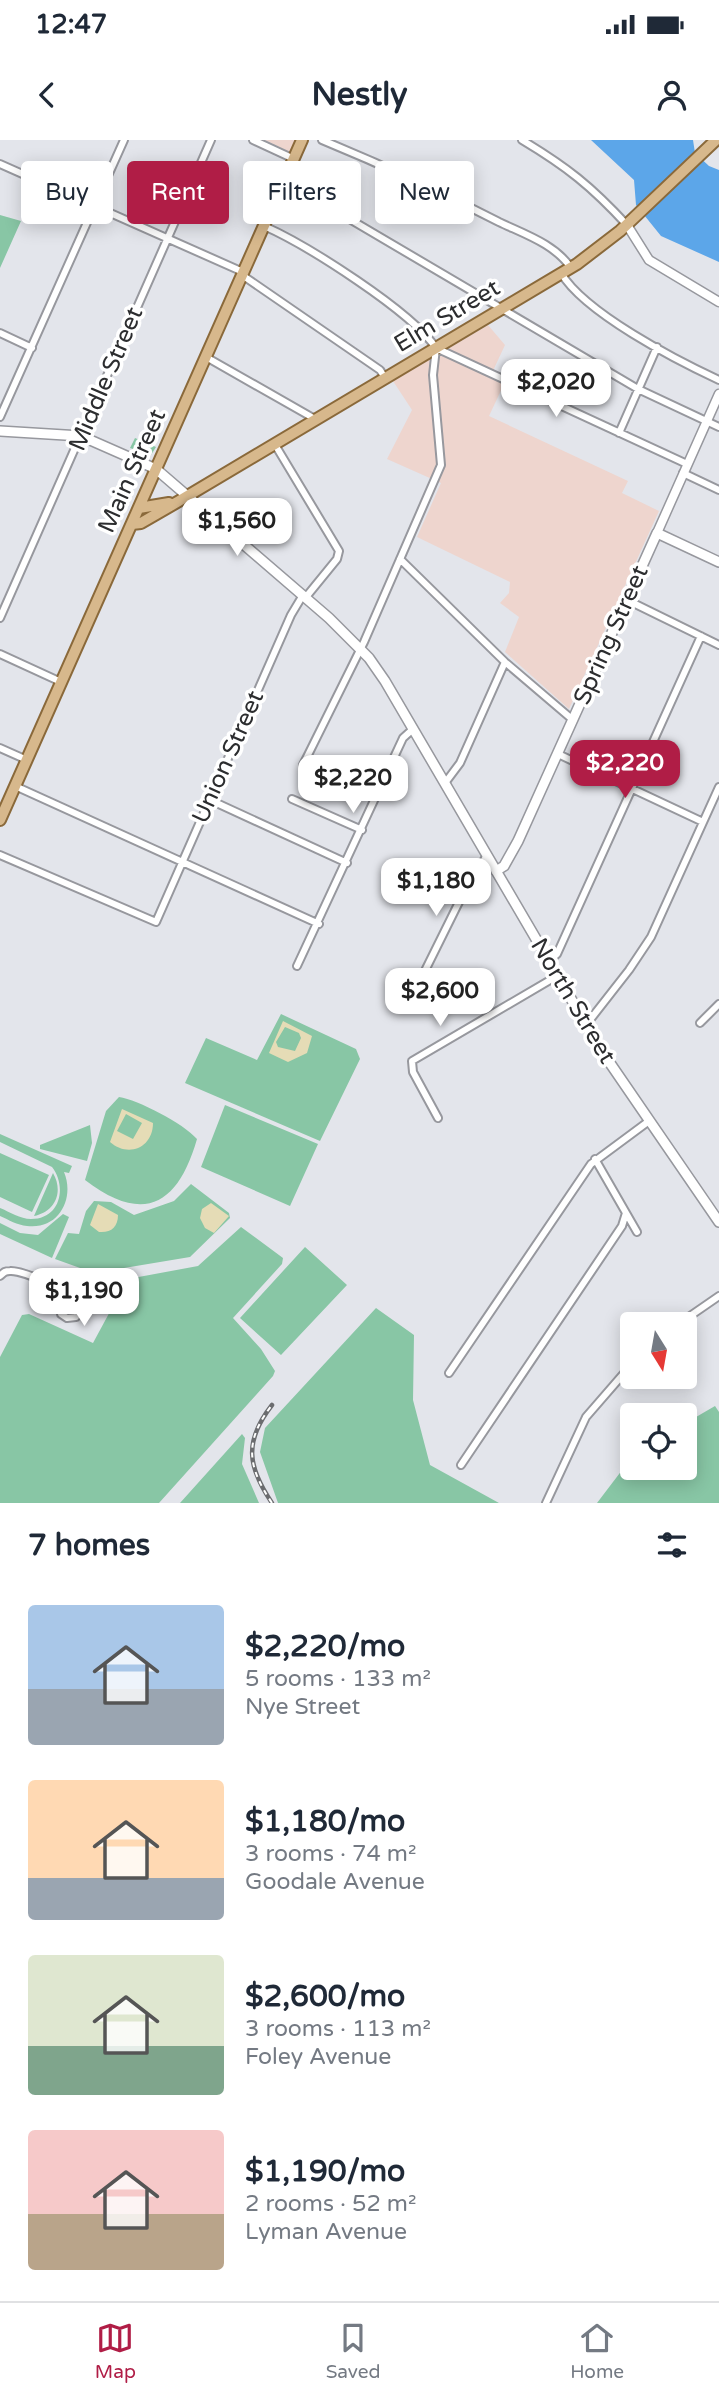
<!DOCTYPE html>
<html lang="en">
<head>
<meta charset="utf-8">
<style>
  :root { --surface:#fff; --page:#f6f6f7; --text:#1f2937; --muted:#747a83; --line:#e0e1e3; --accent:#b01d46 }
  body { margin:0; font-family:"Varela Round",sans-serif; background:var(--page); color:var(--text); height:100vh; display:flex; flex-direction:column; font-size:26px; white-space:nowrap }
  * { box-sizing:border-box; margin:0 }
  p { font-size:23px; color:var(--muted) }
  .icon { flex:none; width:38px; height:38px; fill:none; stroke:currentColor; stroke-width:2; stroke-linecap:round; stroke-linejoin:round }
  .map { position:relative; height:1363px; overflow:hidden }
  .side { display:flex; flex-direction:column; background:var(--surface); flex:1 }
  .side>* { flex:none }
  .guide { position:absolute; left:21px; top:21px; width:677px; height:63px; display:flex; gap:14px }
  .needle { width:46px; rotate:169deg }
  .controls { position:absolute; left:620px; top:1172px; display:grid; gap:14px }
  .controls a { display:grid; place-items:center; width:77px; height:77px; border-radius:7px; background:var(--surface); box-shadow:0 4px 18px #0003; font-size:35px }
  .price { position:absolute; translate:-50% -60px; padding:0 16px; border-radius:14px; background:#fff; color:#222; font-size:23px; line-height:46px; filter:drop-shadow(0 2px 4px #0008) }
  .price::after { content:''; position:absolute; left:50%; top:42px; width:21px; height:16px; margin-left:-10px; background:inherit; clip-path:polygon(0 0,100% 0,50% 100%) }
  .price.on { background:var(--accent); color:#fff }
  ul { padding:0; list-style:none }
  li { display:flex; align-items:center; gap:21px; height:175px; padding:0 28px }
  li span { display:grid; place-items:center; flex:none; width:196px; height:140px; border-radius:7px; color:#555 }
  li>.icon { margin-inline-start:auto }
  span .icon { width:84px; height:84px; fill:#fffc; stroke-width:1 }
  li b { font-size:30px }
  h2 { display:flex; justify-content:space-between; align-items:center; height:84px; padding:0 28px; font-size:30px }
  .pill { padding:0 24px; border-radius:7px; background:var(--surface); box-shadow:0 4px 18px #0003; font-size:24px; line-height:63px }
  .pill.on { background:var(--accent); color:#fff }
  .status { display:flex; justify-content:space-between; align-items:center; height:49px; padding:0 35px; background:var(--surface); direction:ltr }
  .status svg { height:19px; fill:currentColor }
  header { display:flex; justify-content:space-between; align-items:center; height:91px; padding:0 28px; background:var(--surface); font-size:32px; font-weight:800 }
  .tabs { display:flex; justify-content:space-around; align-items:center; height:98px; border-top:2px solid var(--line); background:var(--surface); font-size:19px; color:var(--muted) }
  .tabs a { display:grid; justify-items:center; gap:4px }
  .tabs .on { color:var(--accent) }
  .map>svg:first-child { display:block }
  .commercial { fill:#eed5ce }
  .green { fill:#88c6a5 }
  .sand { fill:#e5dcb6; fill-rule:evenodd }
  .water { fill:#5ca6e9 }
  .lines { fill:none; stroke-linecap:round; stroke-linejoin:round }
  .minor-casing { stroke:#97989e; stroke-width:10 }
  .tertiary-casing { stroke:#97989e; stroke-width:11 }
  .secondary-casing { stroke:#97989e; stroke-width:12 }
  .primary-casing { stroke:#8a693a; stroke-width:14 }
  .minor { stroke:#fff; stroke-width:6 }
  .tertiary { stroke:#fff; stroke-width:8 }
  .secondary { stroke:#fff; stroke-width:9 }
  .primary { stroke:#d7b88c; stroke-width:10 }
  .rail-casing { stroke:#6b6c6f; stroke-width:4.5 }
  .rail { stroke:#fff; stroke-width:2; stroke-dasharray:5; stroke-linecap:butt }
  .labels { text-anchor:middle; dominant-baseline:central; stroke-width:7; stroke-linejoin:round; paint-order:stroke }
  .street-label { font-size:24px; fill:#2c2d2f; stroke:#fff }
</style>
</head>
<body>
<div class="status"><b>12:47</b><svg viewBox="0 0 49 12"><path d="M0 12V9h3v3zM5 12V6h3v6zM10 12V3h3v9zM15 12V0h3v12zM26 1h20v11H26zM47 4h2v5h-2z"/></svg></div>
<header><svg class="icon" aria-label="back" viewBox="0 0 24 24"><path d="M15 5l-7 7 7 7"/></svg>Nestly<svg class="icon" aria-label="person" viewBox="0 0 24 24"><circle cx="12" cy="8" r="4"/><path d="M4 21q1-7 8-7t8 7"/></svg></header>
<div class="map">
<svg width="719" height="1363" viewBox="0 0 719 1363">
  <rect width="100%" height="100%" fill="#e3e5eb"/>
  <path class="commercial" d="M265,0H301L295,15Z
    M488,185L505,205L491,235L505,242L489,276L628,341L622,353L659,371L569,569L505,512L519,477L500,463L509,453L510,442L417,397L441,343L387,319L412,270L393,241Z"/>
  <path class="green" d="M0,75L21,81L0,128Z
    M135,298L156,307L151,315L130,308Z
    M281,874L356,909L360,919L320,1001L185,943L206,898L257,920Z
    M119,957C138,960 183,983 197,999C178,1065 144,1085 85,1040L106,971Z
    M225,965L318,1004L290,1066L201,1027Z
    M90,985L92,1003L87,1021L40,1009V1005Z
    M0,994L72,1026L69,1033L64,1032C75,1058 59,1090 27,1086C17,1085 9,1080 0,1076V1068C10,1072 20,1079 31,1079C61,1079 67,1046 52,1027L0,1002Z
    M0,1013L49,1035L32,1072L0,1057Z
    M53,1033C64,1052 55,1072 34,1076Z
    M191,1044L229,1073L230,1078L190,1117L94,1133L55,1119L68,1093L79,1094L86,1071L94,1061L111,1062L134,1075L174,1061Z
    M63,1074L69,1077L52,1118L0,1094V1083L20,1093L38,1095Z
    M241,1087L283,1118L282,1124L233,1178L261,1209L275,1231L273,1236L159,1363H0V1217L22,1175L29,1174L93,1203L120,1153L117,1141L198,1126Z
    M305,1107L347,1145L281,1215L240,1178Z
    M376,1168L414,1195L413,1260L430,1325L499,1363H278L260,1312L265,1288Z
    M715,1266L719,1272V1363H597L632,1317V1328H684V1284Z
    M242,1294L245,1298L242,1324L259,1363H180Z"/>
  <path class="sand" d="M283,881L312,896L307,913L288,922L269,913ZM285,887L299,893L301,898L295,911L278,907L276,902Z
    M122,969L153,983C153,1008 128,1018 110,1002ZM126,974L142,983L133,999L117,991Z
    M211,1063L229,1076L214,1093L205,1088L200,1078L202,1069Z
    M98,1064L118,1075C118,1087 111,1093 99,1092L90,1085Z"/>
  <path class="water" d="M591,0H693L695,13L709,26L719,30V122L661,96L636,65L634,40Z"/>
  <g class="lines">
    <g class="minor-casing">
      <path id="minor" d="M253,0L294,19
        M322,0C383,25 441,52 499,82C524,94 555,104 571,128
        M522,0C567,27 591,46 627,85
        M0,24L243,132
        M283,45L324,64L638,249L719,287
        M264,86C307,105 411,171 436,208
        M561,133C585,173 676,220 719,240
        M242,135L380,230L385,238
        M0,193L32,208
        M436,208L687,324
        M206,217L315,279
        M0,277L124,0
        M619,293L657,207
        M274,303L339,411L337,419L306,457
        M683,333L719,350
        M400,419L505,522L573,580
        M627,460L719,505
        M0,478L211,0
        M0,514L61,542
        M0,608L27,620
        M558,614L703,682
        M303,625L364,502L441,325L433,235L436,208
        M445,643L460,623L505,522
        M15,646L319,784
        M292,659L362,690
        M210,660L347,723
        M0,715L156,782L291,475L303,455
        M549,821L557,814L701,496
        M297,826L403,598L413,589
        M410,861L462,756L487,715
        M700,883L719,864
        M586,885L629,830L651,797L719,647
        M438,978L413,932L412,921L557,836
        M595,1019L637,1092
        M0,1136C4,1132 5,1131 10,1131C23,1130 77,1154 82,1165L76,1177L67,1178L61,1174L59,1149
        M677,1185L719,1156
        M449,1233L591,1024L649,981
        M461,1325L622,1086L626,1073
        M546,1363L586,1277L632,1224"/>
    </g>
    <g class="tertiary-casing">
      <path id="tertiary" d="M627,85L649,120L719,162
        M657,393L719,254"/>
    </g>
    <g class="secondary-casing">
      <path id="secondary" d="M0,291L81,296L156,329L329,478L369,518L385,541L601,910L719,1082
        M496,731L504,726L518,701L657,393L719,422"/>
    </g>
    <g class="primary-casing">
      <path id="primary" d="M139,368L169,363
        M132,384L141,383L179,361L577,124L620,91L716,0
        M0,680L302,0"/>
    </g>
    <use href="#minor" class="minor"/>
    <use href="#tertiary" class="tertiary"/>
    <use href="#secondary" class="secondary"/>
    <use href="#primary" class="primary"/>
    <g class="rail-casing">
      <path id="rail" d="M272,1363C247,1326 244,1301 272,1265"/>
    </g>
    <use href="#rail" class="rail"/>
  </g>
  <g class="labels">
    <g class="street-label">
      <text transform="translate(447 176) rotate(-31)">Elm Street</text>
      <text transform="translate(106 239) rotate(-67)">Middle Street</text>
      <text transform="translate(132 331) rotate(-66)">Main Street</text>
      <text transform="translate(611 495) rotate(-66)">Spring Street</text>
      <text transform="translate(228 617) rotate(-66)">Union Street</text>
      <text transform="translate(573 861) rotate(59)">North Street</text>
    </g>
  </g>
</svg>
<div class="controls">
<a><svg class="needle" viewBox="-14 -14 28 28"><path d="M0-13l5 13h-10z" fill="#e53935"/><path d="M0 13l5-13h-10z" fill="#747a83"/></svg></a>
<a><svg class="icon" aria-label="locate" viewBox="0 0 24 24"><circle cx="12" cy="12" r="6"/><path d="M12 2v4M12 18v4M2 12h4M18 12h4"/></svg></a>
</div>
<b class="price" style="left:556px;top:279px">$2,020</b>
<b class="price" style="left:237px;top:418px">$1,560</b>
<b class="price on" style="left:625px;top:660px">$2,220</b>
<b class="price" style="left:353px;top:675px">$2,220</b>
<b class="price" style="left:436px;top:778px">$1,180</b>
<b class="price" style="left:440px;top:888px">$2,600</b>
<b class="price" style="left:84px;top:1188px">$1,190</b>
<div class="guide">
<a class="pill">Buy</a>
<a class="pill on">Rent</a>
<a class="pill">Filters</a>
<a class="pill">New</a>
</div>
</div>
<section class="side">
<h2>7 homes<svg class="icon" aria-label="filters" viewBox="0 0 24 24"><path d="M4 7h16M4 17h16"/><circle cx="9" cy="7" r="2"/><circle cx="15" cy="17" r="2"/></svg></h2>
<ul>
<li><span style="background:linear-gradient(#a9c7e8 60%,#9aa5b1 0)"><svg class="icon" aria-label="home" viewBox="0 0 24 24"><path d="M3 11l9-7 9 7M6 9v11h12V9"/></svg></span><div><b>$2,220/mo</b><p>5 rooms · 133 m²</p><p>Nye Street</p></div></li>
<li><span style="background:linear-gradient(#ffd9b3 70%,#9aa5b1 0)"><svg class="icon" aria-label="home" viewBox="0 0 24 24"><path d="M3 11l9-7 9 7M6 9v11h12V9"/></svg></span><div><b>$1,180/mo</b><p>3 rooms · 74 m²</p><p>Goodale Avenue</p></div></li>
<li><span style="background:linear-gradient(#dfe7d0 65%,#7fa58c 0)"><svg class="icon" aria-label="home" viewBox="0 0 24 24"><path d="M3 11l9-7 9 7M6 9v11h12V9"/></svg></span><div><b>$2,600/mo</b><p>3 rooms · 113 m²</p><p>Foley Avenue</p></div></li>
<li><span style="background:linear-gradient(#f6c9c9 60%,#b9a48a 0)"><svg class="icon" aria-label="home" viewBox="0 0 24 24"><path d="M3 11l9-7 9 7M6 9v11h12V9"/></svg></span><div><b>$1,190/mo</b><p>2 rooms · 52 m²</p><p>Lyman Avenue</p></div></li>
</ul>
</section>
<nav class="tabs">
<a class="on"><svg class="icon" aria-label="map" viewBox="0 0 24 24"><path d="M3 6l6-2 6 2 6-2v14l-6 2-6-2-6 2zM9 4v14M15 6v14"/></svg>Map</a>
<a><svg class="icon" aria-label="saved" viewBox="0 0 24 24"><path d="M7 4h10v16l-5-4-5 4z"/></svg>Saved</a>
<a><svg class="icon" aria-label="home" viewBox="0 0 24 24"><path d="M3 11l9-7 9 7M6 9v11h12V9"/></svg>Home</a>
</nav>
</body>
</html>
